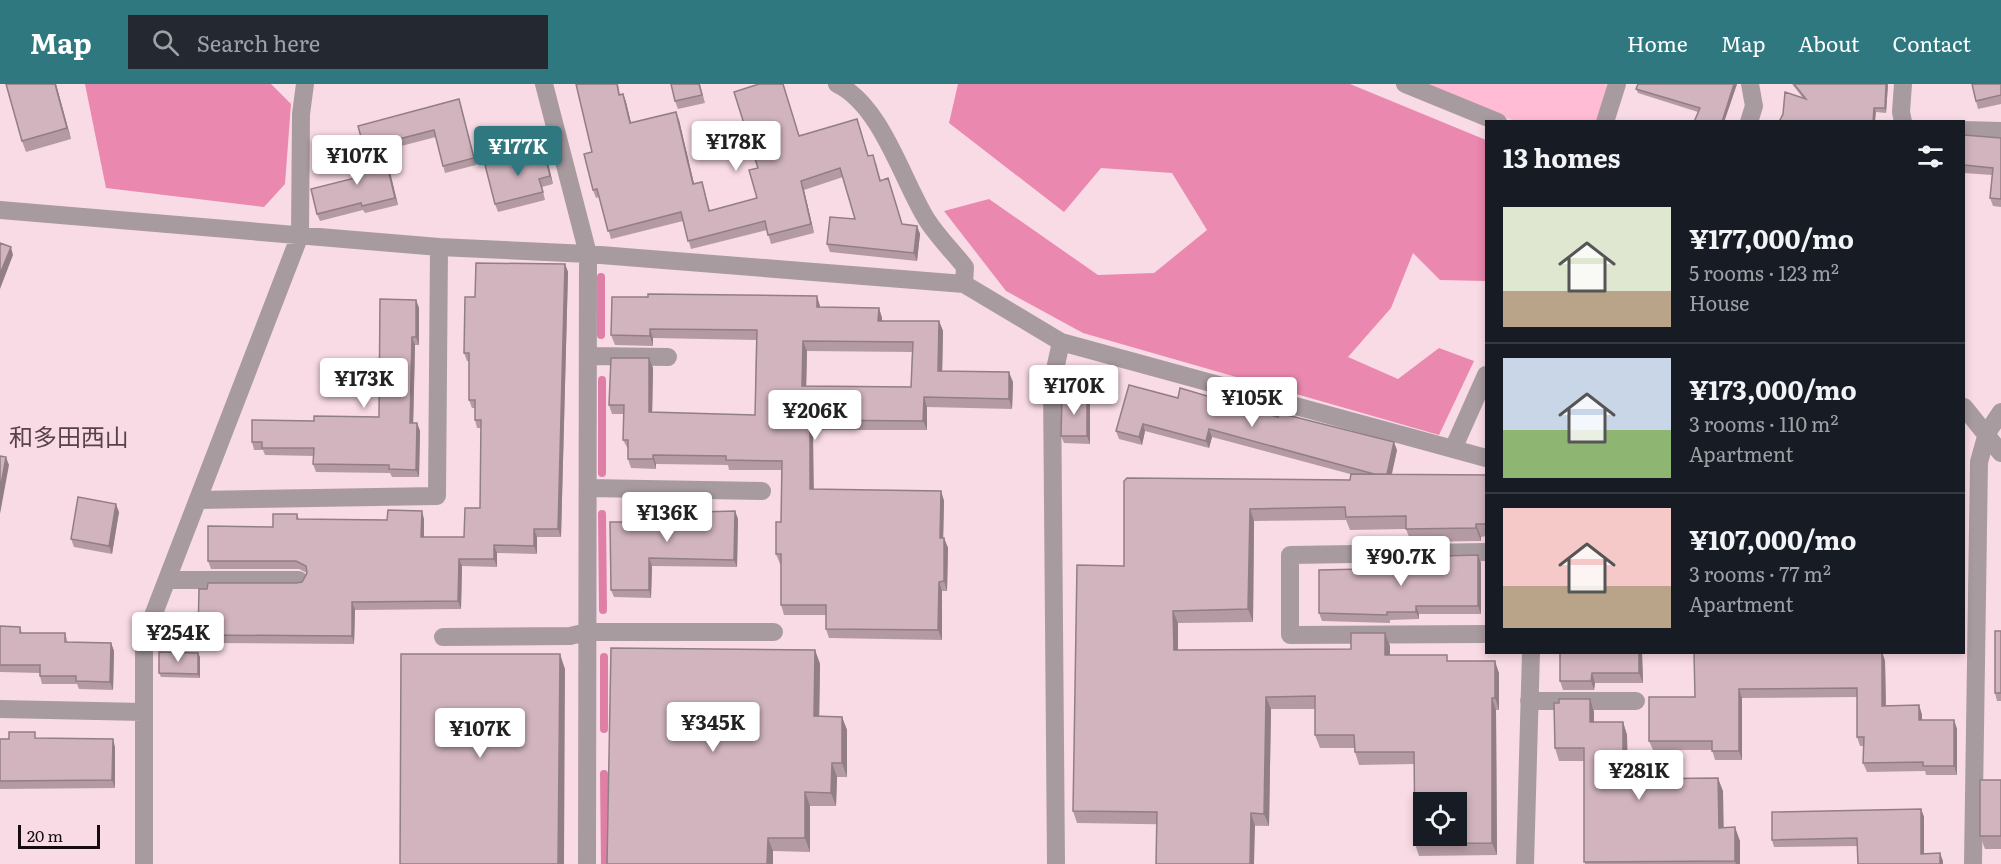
<!DOCTYPE html>
<html lang="en">
<head>
<meta charset="utf-8">
<style>
  :root { --surface:#171b24; --page:#242831; --text:#f1f3f6; --muted:#9ea1a6; --line:#363941; --accent:#2f7880 }
  body { margin:0; font-family:Literata,"Noto Sans JP",serif; background:var(--page); color:var(--text); height:100vh; display:flex; flex-direction:column; font-size:22px; white-space:nowrap }
  * { box-sizing:border-box; margin:0 }
  p { font-size:20px; color:var(--muted) }
  .icon { flex:none; width:33px; height:33px; fill:none; stroke:currentColor; stroke-width:2; stroke-linecap:round; stroke-linejoin:round }
  .map { position:relative; flex:1; overflow:hidden }
  .drawer { position:absolute; left:1485px; top:36px; width:480px; height:534px; display:flex; flex-direction:column; background:var(--surface); border-radius:0px; box-shadow:0 3px 9px #0003 }
  .drawer>* { flex:none }
  .fabs { position:absolute; left:1413px; top:708px; display:grid; gap:12px }
  .fabs a { display:grid; place-items:center; width:54px; height:54px; border-radius:0px; background:var(--surface); box-shadow:0 3px 9px #0003; font-size:30px }
  .scale { position:absolute; left:18px; bottom:15px; width:82px; box-sizing:border-box; padding-left:6px; border:3px solid #160c10; border-top:0; font-size:16px; line-height:21px; white-space:nowrap; color:#160c10; -webkit-text-stroke:4px #f9dbe5; paint-order:stroke }
  .price { position:absolute; translate:-50% -51px; padding:0 14px; border-radius:6px; background:#fff; color:#222; font-size:20px; line-height:39px; filter:drop-shadow(0 2px 3px #0008) }
  .price::after { content:''; position:absolute; left:50%; top:36px; width:18px; height:14px; margin-left:-9px; background:inherit; clip-path:polygon(0 0,100% 0,50% 100%) }
  .price.selected { background:var(--accent); color:#fff }
  ul { padding:0; list-style:none }
  li { display:flex; align-items:center; gap:18px; height:150px; padding:0 18px }
  li+li { border-top:2px solid var(--line) }
  li span { display:grid; place-items:center; flex:none; width:168px; height:120px; border-radius:0px; color:#555 }
  li>.icon { margin-inline-start:auto }
  span .icon { width:72px; height:72px; fill:#fffc; stroke-width:1 }
  li b { font-size:26px }
  h2 { display:flex; justify-content:space-between; align-items:center; height:72px; padding:0 18px; font-size:26px }
  header { display:flex; align-items:center; gap:36px; box-sizing:border-box; height:84px; padding:0 30px; background:var(--accent); color:#fff }
  header strong { font-size:28px }
  nav { display:flex; gap:33px; margin-inline-start:auto; font-size:21px }
  .search { width:420px; height:54px; background:var(--page); display:flex; align-items:center; gap:15px; box-sizing:border-box; padding:0 21px; border-radius:0px; color:var(--muted); font-size:22px }
  .map>svg:first-child { display:block }
  .green { fill:#ffbcd4 }
  .forest { fill:#ea88af }
  .lines { fill:none; stroke-linecap:round; stroke-linejoin:round }
  .stream { stroke:#e07fa6; stroke-width:8 }
  .minor { stroke:#a89ba0; stroke-width:18 }
  .wall { fill:#b49ba3; fill-rule:evenodd }
  .shaded-wall { fill:#927e85 }
  .building { fill:#d1b4be; stroke:#927e85; stroke-width:1.5; fill-rule:evenodd }
  .labels { text-anchor:middle; dominant-baseline:central; stroke-width:6; stroke-linejoin:round; paint-order:stroke }
  .quarter-label { font-size:24px; fill:#59414a; stroke:#f9dbe5 }
</style>
</head>
<body>
<header>
<strong>Map</strong>
<div class="search"><svg class="icon" aria-label="search" viewBox="0 0 24 24"><circle cx="10" cy="10" r="6"/><path d="M15 15l6 6"/></svg>Search here</div>
<nav><a>Home</a><a>Map</a><a>About</a><a>Contact</a></nav>
</header>
<div class="map">
<svg width="2001" height="780" viewBox="0 0 2001 780">
  <rect width="100%" height="100%" fill="#f9dbe5"/>
  <path class="green" d="M1426,0H1608L1596,38L1515,37Z"/>
  <path class="forest" d="M85,0H271L291,20L285,100L264,123L106,104Z
    M958,0H1350L1486,56V197L1440,196L1413,169L1391,224L1348,273L1398,295L1439,264L1474,277L1439,351L1083,249L1006,207L944,127L989,115L1098,191L1154,189L1207,146L1172,89L1101,84L1064,128L949,39Z"/>
  <g class="lines">
    <path class="stream" d="M601,193V251
      M602,296V389
      M602,430L603,526
      M604,573V645
      M604,690L605,780"/>
    <path class="minor" d="M544,0L588,170L587,780
      M837,0C882,22 902,96 927,136C938,153 953,168 965,183L964,200
      M1405,0L1498,38
      M1605,38L1617,0
      M1749,38L1754,22L1750,0
      M1903,38L1901,28L1903,0
      M1964,46L2001,47
      M0,126L439,163L588,170L964,200L1061,258L1486,374
      M588,272L668,273
      M1964,323L2001,369
      M1453,365L1486,291
      M588,404L762,407
      M198,416L437,412L439,163
      M1486,468L1290,471V551L1486,550
      M167,496H299
      M443,553L570,552L587,548H774
      M1529,617H1636
      M0,625L144,628
      M144,780V555L300,151L301,30L305,0
      M1056,780L1052,299L1061,258
      M1525,780L1531,568
      M1973,780L1979,378L1987,349L2001,328"/>
  </g>
  <path class="wall" d="M56,0L71,55L26,68L22,57Z
    M618,0L620,11L623,10L626,18L631,39L679,36L694,100L702,98L710,127L757,114L758,84L799,51L860,43L868,72L876,79L881,97L891,103L902,140L917,142L920,150L917,177L830,168L827,160L855,135L843,93L804,106L814,149L771,160L767,146L691,165L683,137L611,155L599,113L596,114L593,106L592,68Z
    M700,0L705,19L678,25L675,17Z
    M1638,0H1737L1724,38H1694L1698,28L1638,9L1636,5Z
    M1792,0H1888L1886,29L1876,28L1803,14Z
    M2001,0V20L1978,25L1976,17Z
    M461,22L476,81L445,89L436,53L366,71L364,64Z
    M1964,51L2001,54V123L1993,122L1990,114L1992,91L1964,89Z
    M544,66L553,100L542,103L545,116L498,128L495,120Z
    M384,68L398,121L365,129L363,126L320,137L317,130Z
    M565,180L568,188L561,453H537V470L497,469V483L462,482L461,525L355,526L354,560L201,559L198,551L207,505L296,499L302,498L307,489L299,485H211L208,477L297,430L299,435L387,436L424,435V453H464L480,424L481,344H477L475,336V324H472L469,316V277H467L464,269L475,213Z
    M612,213L820,222V223L879,224L882,234V237H939L943,247L942,287L1013,298L1012,325L927,323V346H813V406L941,407L944,417L943,454H944L948,464L947,507H942V556L829,554L826,545V531H784L781,521V480H780L776,470L781,438L782,386H729L728,381L656,380V385L631,384L628,375V365L623,356L624,330H612L609,321L649,274L653,284L652,329L755,331L756,256L653,254V262L615,261L611,251ZM807,267L912,268L911,303L806,302Z
    M416,216L419,224V261H415L413,339H417L420,347L419,393H392L390,389L316,388L313,380L314,372L265,371L263,366H254L252,358L314,337L379,333Z
    M1178,314L1278,333L1397,366L1392,390L1486,391V452L1481,453V457L1411,458L1406,445L1350,446L1346,436L1254,437L1253,538L1178,539V566L1351,565L1385,549L1390,562V571L1449,577L1499,589V626H1496L1497,771L1419,772L1415,760L1414,680L1359,681L1355,668V664H1320L1315,651V625H1271L1269,742L1077,739L1073,727L1124,482V397L1350,396V390L1212,353L1209,364L1145,347L1142,361L1119,355L1116,347Z
    M1090,319V360L1064,359L1061,352Z
    M735,427L738,435L737,483L652,482L651,514L614,513L611,506L624,438Z
    M119,428L112,470L74,463L71,455Z
    M1478,471L1481,479V530H1419V535L1390,536V539L1322,537L1319,529L1408,484Z
    M0,542L20,543L22,549H65L68,559H111L114,567L113,606L79,605L77,600H42L40,592V589L0,588Z
    M2001,547V617H1997L1995,609Z
    M815,566L820,580L819,632L842,633L847,646V693H837L836,722H810V768L773,767V780H607Z
    M1560,568H1642L1643,599H1595L1594,606H1563L1560,597Z
    M1882,568L1885,577L1886,622L1919,621L1922,631V636H1954L1957,645V691H1926L1925,687L1867,688L1863,679L1864,662H1860L1857,653V613L1742,614V676H1715L1712,666H1653L1649,657L1695,613L1748,569Z
    M200,573V594L161,593L159,589Z
    M1590,615L1594,628V638H1623L1627,651L1628,695L1723,707V744L1740,757V780H1585L1584,677H1559L1555,664Z
    M37,654L115,663V704L0,705V655Z
    M2001,696V765H1985L1980,752Z
    M1921,725L1924,733V770L1943,777L1857,762L1774,763L1772,756Z"/>
  <path class="shaded-wall" d="M55,0H56L71,55L67,44Z
    M1734,0H1737L1724,38H1722Z
    M1886,0H1888L1886,29L1885,24Z
    M623,10L626,18L633,47L630,39Z
    M1874,24L1876,28L1875,38H1873Z
    M676,28L679,36L696,108L693,100Z
    M544,66L547,74L553,100L550,92Z
    M384,68L387,75L398,121L395,114Z
    M801,97L804,106L814,149L811,140Z
    M917,142L920,150L917,177L914,169Z
    M11,163L13,171L0,205V190Z
    M565,180L568,188L561,453L558,445Z
    M817,212L820,222V233L817,223Z
    M416,216L419,224V261L416,253Z
    M879,224L882,234V246L878,237Z
    M939,237L943,247L942,296L938,287Z
    M650,245L653,254V262L650,252Z
    M412,253L415,261L413,347L410,339Z
    M803,257L807,267L806,312L802,302Z
    M649,274L653,284L652,338L649,328Z
    M1009,288L1013,298L1012,325L1009,315Z
    M1087,311L1090,319V360L1087,352Z
    M924,313L927,323V346L923,337Z
    M810,336L813,346L814,415L810,405Z
    M417,339L420,347L419,393L416,386Z
    M1143,340L1145,347L1142,361L1139,353Z
    M1209,345L1212,353L1209,364L1206,357Z
    M1394,358L1397,366L1389,401L1387,393Z
    M653,371L656,380V385L653,375Z
    M6,373L9,381L0,430V406Z
    M941,407L944,417L943,463L940,454Z
    M116,420L119,428L112,470L109,462Z
    M1250,425L1254,437L1253,538L1248,525Z
    M422,427L424,435V460L421,453Z
    M735,427L738,435L737,483L734,476Z
    M1476,440L1481,453V457L1476,444Z
    M534,445L537,453V470L534,462Z
    M944,454L948,464L947,507L944,497Z
    M494,461L497,469V483L494,475Z
    M1478,471L1481,479V530L1478,522Z
    M649,474L652,482L651,514L649,506Z
    M459,475L462,482L461,525L458,517Z
    M939,498L942,507V556L938,546Z
    M352,518L355,526L354,560L352,552Z
    M1416,522L1419,530V535L1416,528Z
    M1173,527L1178,539V578L1174,566Z
    M1385,549L1390,562V584L1385,571Z
    M111,559L114,567L113,606L110,598Z
    M815,566L820,580L819,646L814,632Z
    M1639,568H1642L1643,599L1639,589Z
    M1882,568L1885,577L1886,631L1882,622Z
    M198,569L200,573V594L198,590Z
    M560,570L565,585L564,780H558Z
    M1495,577L1499,589V626L1495,614Z
    M1592,589L1595,599L1594,606L1591,597Z
    M1739,605L1742,614V676L1739,667Z
    M1266,613L1271,625L1269,742L1264,730Z
    M1492,614L1496,626L1497,771L1492,759Z
    M1590,615L1594,628V651L1590,638Z
    M1919,621L1922,631V645L1919,636Z
    M842,633L847,646V693L842,679Z
    M1954,636L1957,645V691L1954,682Z
    M1623,638L1627,651L1628,708L1623,695Z
    M113,655L115,663V704L112,696Z
    M832,679L837,693L836,722L831,709Z
    M1718,694L1723,707L1724,757L1719,744Z
    M805,708L810,722V768L805,754Z
    M1921,725L1924,733V777L1921,770Z
    M1251,729L1255,742L1254,780H1250Z
    M1735,743L1740,757V780H1736L1735,777Z
    M768,754L773,767V780H767Z
    M1940,769L1943,777V780H1940Z"/>
  <path class="building" d="M6,0H55L67,44L22,57Z
    M576,0H617L619,11L623,10L630,39L676,28L693,100L702,98L709,127L757,114L749,86L758,84L734,8L759,0H783L799,52L857,35L868,72L873,71L880,97L888,94L902,140L917,142L914,169L827,160L830,133L855,135L840,84L801,97L811,140L768,151L765,137L688,157L681,128L608,147L597,105L593,106L584,70L592,68Z
    M671,0H699L702,11L675,17Z
    M1638,0H1734L1722,38H1694L1700,24L1636,5Z
    M1794,0H1886L1885,24H1874L1873,38H1779L1783,30L1785,8L1806,15Z
    M1972,0H2001V11L1976,17Z
    M459,15L474,74L443,82L434,46L364,64L358,42Z
    M1964,51L2001,54V115L1990,114L1993,84L1964,81Z
    M544,66L550,92L539,95L543,108L495,120L485,81Z
    M384,68L395,114L362,122L361,119L317,130L311,105L355,94L351,77Z
    M0,159L11,163L0,190Z
    M476,179L565,180L558,445H534V462L494,461V475H459L458,517L352,518V552L198,551L199,505H207L208,499H296L302,498L307,489L306,482L296,477H208V442L273,443V430H297V435L387,436L388,426L422,427L421,453H464L465,424H480L481,336H475V316H469V269H464L465,213H475Z
    M648,210L817,212V223L879,224L878,237H939L938,287L1009,288V315L924,313L923,337L810,336V405L941,407L940,454H944V497L939,498L938,546L826,545V521H781V470H776V438H781L782,377L726,376V372L653,371V375H628V356H623L624,321H609L611,274H649V328L755,331L757,246L650,245V252L611,251L612,213H648ZM803,257L913,258L911,303L802,302Z
    M380,215L416,216V253H412L410,339H417L416,386L389,385V381L313,380L314,364H262V358H252V336L314,337V332L379,333Z
    M1129,301L1178,314L1180,304L1278,333L1279,329L1394,358L1387,390H1374L1209,345L1206,357L1143,340L1139,353L1116,347Z
    M1062,311H1087V352H1061Z
    M0,372L6,373L0,406Z
    M1351,390L1486,391V440H1476V444L1406,445V432L1346,433L1345,423L1250,425L1248,525L1173,527L1174,566L1351,565V549H1385V571H1447V577H1495V614H1492V759L1415,760L1414,668H1355L1354,651H1315V612L1266,613L1264,730L1251,729L1250,780H1156L1157,728L1073,727L1077,481L1124,482V397L1127,394L1350,396ZM1424,718H1456V752H1424Z
    M78,413L116,420L109,462L71,455Z
    M735,427L734,476L649,474V506H611L610,438H624V430Z
    M1478,471V522H1416V528H1387V531L1319,529V486L1408,484V473Z
    M0,542L20,543V549H65V558L111,559L110,598L76,597V592H40V581H0Z
    M1995,547H2001V609H1995Z
    M611,564L815,566L814,632L842,633V679H832L831,709L805,708V754H768L767,780H607Z
    M159,568L198,569V590L159,589Z
    M1560,568H1639V589H1592L1591,597H1560Z
    M1694,568H1744V569L1882,568V622L1919,621V636H1954V682H1923V678L1863,679L1864,653H1857V604L1739,605V667H1712V657H1649V613H1695Z
    M401,570H560L558,780H400Z
    M1559,615H1590V638H1623V695L1718,694L1719,744L1735,743V777L1584,778V664H1555L1554,619H1559Z
    M9,648H35V654L113,655L112,696L0,697V655H9Z
    M1980,696H2001V752H1980Z
    M1921,725V770L1940,769V780H1858L1857,754L1772,756V728Z"/>
  <g class="labels">
    <g class="quarter-label">
      <text x="69" y="351">和多田西山</text>
    </g>
  </g>
</svg>
<div class="fabs">
<a><svg class="icon" aria-label="locate" viewBox="0 0 24 24"><circle cx="12" cy="12" r="6"/><path d="M12 2v4M12 18v4M2 12h4M18 12h4"/></svg></a>
</div>
<div class="scale">20 m</div>
<b class="price" style="left:736px;top:88px">¥178K</b>
<b class="price selected" style="left:518px;top:93px">¥177K</b>
<b class="price" style="left:357px;top:102px">¥107K</b>
<b class="price" style="left:364px;top:325px">¥173K</b>
<b class="price" style="left:1074px;top:332px">¥170K</b>
<b class="price" style="left:1252px;top:344px">¥105K</b>
<b class="price" style="left:815px;top:357px">¥206K</b>
<b class="price" style="left:667px;top:459px">¥136K</b>
<b class="price" style="left:1401px;top:503px">¥90.7K</b>
<b class="price" style="left:178px;top:579px">¥254K</b>
<b class="price" style="left:713px;top:669px">¥345K</b>
<b class="price" style="left:480px;top:675px">¥107K</b>
<b class="price" style="left:1639px;top:717px">¥281K</b>
<section class="drawer">
<h2>13 homes<svg class="icon" aria-label="filters" viewBox="0 0 24 24"><path d="M4 7h16M4 17h16"/><circle cx="9" cy="7" r="2"/><circle cx="15" cy="17" r="2"/></svg></h2>
<ul>
<li><span style="background:linear-gradient(#dfe7d0 70%,#b9a48a 0)"><svg class="icon" aria-label="home" viewBox="0 0 24 24"><path d="M3 11l9-7 9 7M6 9v11h12V9"/></svg></span><div><b>¥177,000/mo</b><p>5 rooms · 123 m²</p><p>House</p></div></li>
<li><span style="background:linear-gradient(#c9d6e8 60%,#8fb573 0)"><svg class="icon" aria-label="home" viewBox="0 0 24 24"><path d="M3 11l9-7 9 7M6 9v11h12V9"/></svg></span><div><b>¥173,000/mo</b><p>3 rooms · 110 m²</p><p>Apartment</p></div></li>
<li><span style="background:linear-gradient(#f6c9c9 65%,#b9a48a 0)"><svg class="icon" aria-label="home" viewBox="0 0 24 24"><path d="M3 11l9-7 9 7M6 9v11h12V9"/></svg></span><div><b>¥107,000/mo</b><p>3 rooms · 77 m²</p><p>Apartment</p></div></li>
</ul>
</section>
</div>
</body>
</html>
